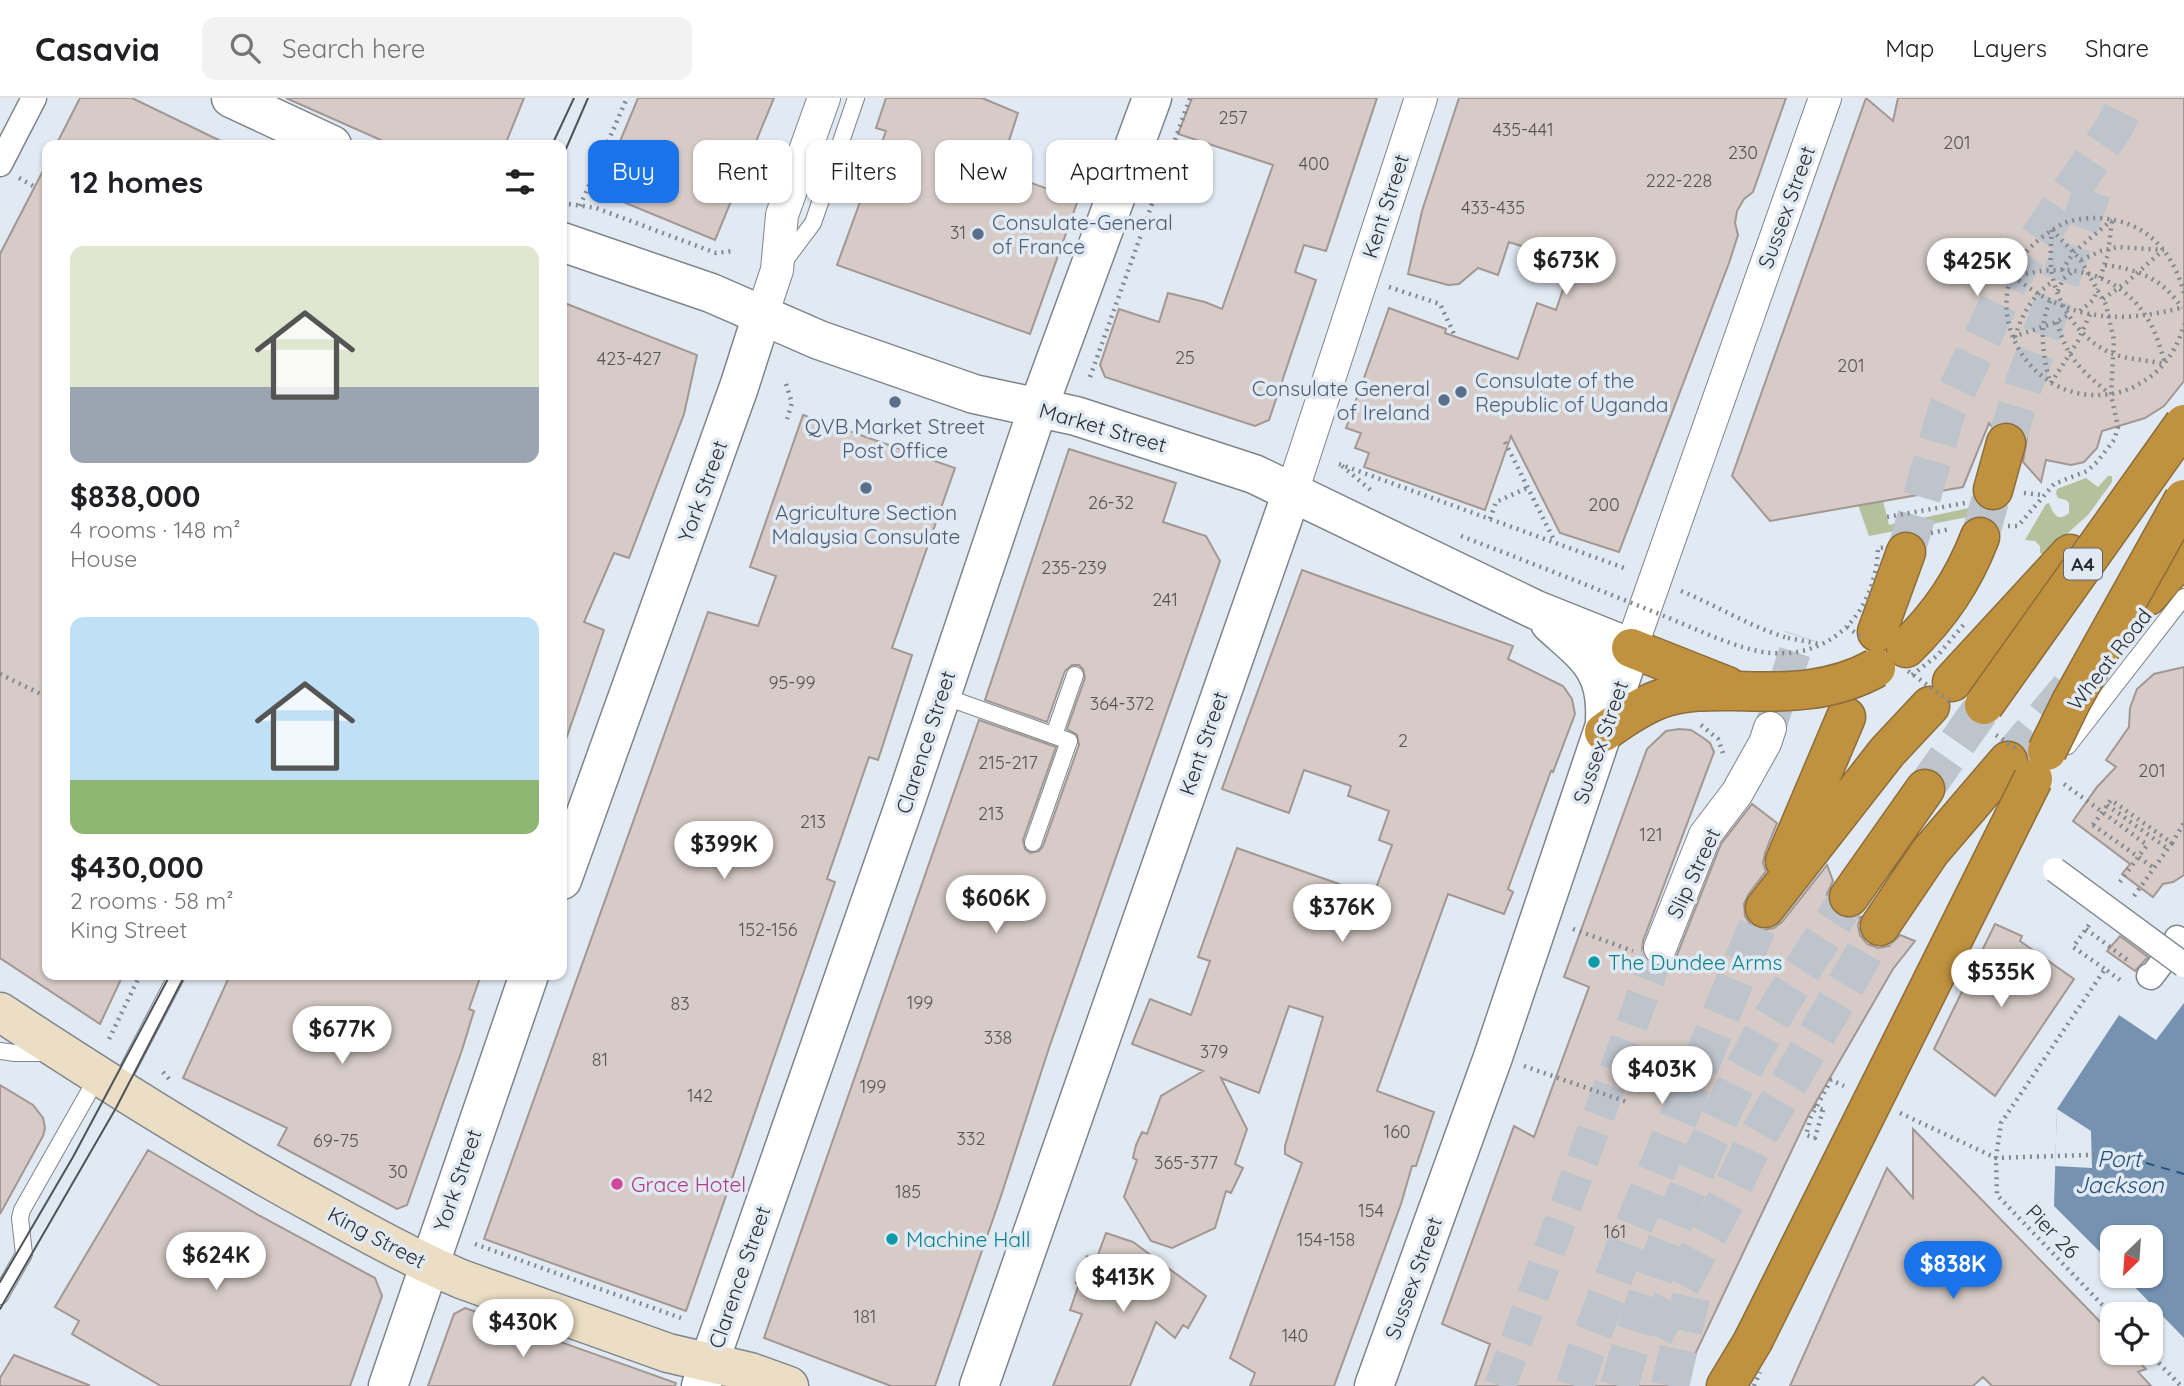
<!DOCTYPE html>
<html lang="en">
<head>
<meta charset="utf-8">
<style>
  :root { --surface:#fff; --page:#f2f2f2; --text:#202124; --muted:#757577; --line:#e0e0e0; --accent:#1a73e8 }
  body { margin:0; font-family:Quicksand,sans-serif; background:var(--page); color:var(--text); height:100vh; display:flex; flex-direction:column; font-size:26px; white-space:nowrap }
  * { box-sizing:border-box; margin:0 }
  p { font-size:23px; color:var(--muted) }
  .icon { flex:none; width:38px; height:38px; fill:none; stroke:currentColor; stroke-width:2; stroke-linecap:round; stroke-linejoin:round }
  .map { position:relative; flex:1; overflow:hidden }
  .details { position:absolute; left:42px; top:42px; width:525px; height:840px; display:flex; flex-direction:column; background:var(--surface); border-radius:14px; box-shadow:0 2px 5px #0004 }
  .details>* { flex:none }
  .hud { position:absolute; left:588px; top:42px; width:665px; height:63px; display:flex; gap:14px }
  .needle { width:46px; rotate:205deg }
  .controls { position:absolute; left:2100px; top:1127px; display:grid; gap:14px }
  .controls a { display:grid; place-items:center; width:63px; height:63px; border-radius:14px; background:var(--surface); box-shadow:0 2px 5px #0004; font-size:35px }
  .price { position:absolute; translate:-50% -60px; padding:0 16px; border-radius:24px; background:#fff; color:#222; font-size:23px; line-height:46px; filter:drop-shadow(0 2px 4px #0008) }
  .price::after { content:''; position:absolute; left:50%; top:42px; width:21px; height:16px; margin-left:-10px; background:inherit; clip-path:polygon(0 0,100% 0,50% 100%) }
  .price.on { background:var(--accent); color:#fff }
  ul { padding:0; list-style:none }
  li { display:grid; align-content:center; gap:14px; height:371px; padding:0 28px }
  li span { display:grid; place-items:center; height:217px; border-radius:14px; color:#555 }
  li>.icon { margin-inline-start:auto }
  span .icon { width:126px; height:126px; fill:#fffc; stroke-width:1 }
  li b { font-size:30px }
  h2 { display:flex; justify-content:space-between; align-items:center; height:84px; padding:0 28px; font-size:30px }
  .pill { padding:0 24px; border-radius:14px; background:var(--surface); box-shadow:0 2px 5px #0004; font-size:24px; line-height:63px }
  .pill.on { background:var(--accent); color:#fff }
  header { display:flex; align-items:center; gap:42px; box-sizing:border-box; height:98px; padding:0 35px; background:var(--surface); border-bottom:2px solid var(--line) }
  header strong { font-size:33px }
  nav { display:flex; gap:38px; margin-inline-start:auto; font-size:24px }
  .search { width:490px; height:63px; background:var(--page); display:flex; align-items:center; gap:18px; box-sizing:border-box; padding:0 24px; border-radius:14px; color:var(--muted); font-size:26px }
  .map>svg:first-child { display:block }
  .green { fill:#b5c09c }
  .water { fill:#7592b1 }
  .pier { fill:#e1e9f2 }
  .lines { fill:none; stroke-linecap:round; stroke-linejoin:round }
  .ferry { stroke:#25527d; stroke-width:2; stroke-dasharray:9 7; stroke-linecap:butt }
  .building { fill:#d6cbc6; stroke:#a29792; stroke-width:2 }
  .minor-tunnel { stroke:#bdc4cc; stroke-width:32; stroke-dasharray:32 16; stroke-linecap:butt }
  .motorway-tunnel { stroke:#bdc4cc; stroke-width:38; stroke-dasharray:38 19; stroke-linecap:butt }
  .service-casing { stroke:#7e858d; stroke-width:18 }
  .pedestrian-casing { stroke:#7e858d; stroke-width:27 }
  .minor-casing { stroke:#7e858d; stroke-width:34 }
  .tertiary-casing { stroke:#7e858d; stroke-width:41 }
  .secondary-casing { stroke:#7e858d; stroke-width:41 }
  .motorway-casing { stroke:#8c6e3a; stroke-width:41 }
  .path { stroke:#848990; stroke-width:4.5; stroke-dasharray:2 5; stroke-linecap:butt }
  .service { stroke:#fff; stroke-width:16 }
  .pedestrian { stroke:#fff; stroke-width:24 }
  .minor { stroke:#fff; stroke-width:32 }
  .tertiary { stroke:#fff; stroke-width:38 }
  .secondary { stroke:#ecdec5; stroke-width:38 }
  .motorway { stroke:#c0913f; stroke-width:38 }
  .tram { stroke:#4f5358; stroke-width:2 }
  .pedestrian-bridge-casing { stroke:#7e858d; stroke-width:27; stroke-linecap:butt }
  .motorway-bridge-casing { stroke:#8c6e3a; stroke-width:41; stroke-linecap:butt }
  .path-bridge { stroke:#848990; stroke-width:4.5; stroke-dasharray:2 5; stroke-linecap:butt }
  .pedestrian-bridge { stroke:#fff; stroke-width:24 }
  .motorway-bridge { stroke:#c0913f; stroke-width:38 }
  .service-dot { fill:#5c6f8a; stroke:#e1e9f2; stroke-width:2.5 }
  .culture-dot { fill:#0f9aa8; stroke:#e1e9f2; stroke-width:2.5 }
  .hotel-dot { fill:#d1479c; stroke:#e1e9f2; stroke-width:2.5 }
  .labels { text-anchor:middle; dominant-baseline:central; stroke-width:7; stroke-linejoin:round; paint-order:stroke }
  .number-label { font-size:18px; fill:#565557 }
  .shield { fill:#e1e9f2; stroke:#62666c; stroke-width:2 }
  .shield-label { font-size:19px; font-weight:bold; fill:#2b2e32 }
  .street-label { font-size:21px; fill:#2b2e32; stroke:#e1e9f2 }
  .service-label { font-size:21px; fill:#4e5e75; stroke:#e1e9f2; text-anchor:start }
  .culture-label { font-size:21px; fill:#0d838f; stroke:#e1e9f2; text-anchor:start }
  .hotel-label { font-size:21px; fill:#b23c85; stroke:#e1e9f2; text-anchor:start }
  .water-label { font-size:23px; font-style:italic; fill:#25527d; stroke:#e1e9f2 }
</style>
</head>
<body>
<header>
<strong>Casavia</strong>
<div class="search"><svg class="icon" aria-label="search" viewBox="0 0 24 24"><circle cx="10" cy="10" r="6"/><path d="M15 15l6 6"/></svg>Search here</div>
<nav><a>Map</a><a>Layers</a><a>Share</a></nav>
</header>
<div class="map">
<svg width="2184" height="1288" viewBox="0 0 2184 1288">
  <rect width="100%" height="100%" fill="#e1e9f2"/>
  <path class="green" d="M2108,378H2112V384L2088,417L2044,456L2040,455V448L2035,443L2025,442L2046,406L2049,405C2053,415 2057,425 2069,415V405L2066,402L2058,400L2056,395L2057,391L2086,380L2098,389Z
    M1883,403L1889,427L1988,406L1989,415L1869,438L1858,407Z"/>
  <path class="water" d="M2184,905V1240L2124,1178H2151V1139H2112V1166L2054,1108L2057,1011L2119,917L2156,942Z"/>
  <path class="pier" d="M2057,1011L2091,1033L2092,1070L2055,1068Z"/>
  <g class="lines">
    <path class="ferry" d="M2115,1056L2184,1076"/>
  </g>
  <path class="building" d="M80,0H132L229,47H56Z
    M286,0H524L505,47H392Z
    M638,0H774L715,142L599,94Z
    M886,0H982L1018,15L999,73L1078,102L1030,236L837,167L886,33L876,30Z
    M1192,0H1377L1326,153L1304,147L1295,174L1316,182L1269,322L1255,328L1105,279L1100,267L1119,211L1159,224L1168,195L1205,204L1222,211L1273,67L1178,36Z
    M1459,0H1786L1753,94L1744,101L1737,113L1735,125L1738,137L1729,165L1619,454L1560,435L1511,338L1485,412L1364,369L1369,355L1355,350L1361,335L1346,330L1389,210L1446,231L1445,235L1518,261L1537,205L1556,212L1572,165L1509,144L1498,177L1478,170L1459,186L1448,187L1408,176L1422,113Z
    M1866,0L1893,23L1898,0H2184V283L2164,308L2145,320L2102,333L2097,350L2084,364L2071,367L2046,362L2041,384L2023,364L2027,340L2022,330L2011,324H2001L1992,329L1989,325L1963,389L1770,423L1732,378Z
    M47,65V877H123L100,926L0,860V156Z
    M562,204L697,257L684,316L629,460L614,455L584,524L604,532L565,644L562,643Z
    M803,317L955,370L892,550L912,557L878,662L869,659L827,781L835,784L686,1213L484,1141L708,514L758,528L776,478L750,469Z
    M1069,351L1176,385L1163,424L1206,438L1220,463L1049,950L1001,1098L935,1288H891L764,1240L979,622L1056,649L1023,742L1025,751L1030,755L1039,753L1043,748L1079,647L1077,637L1067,631L1085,580L1083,571L1079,567H1072L1065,573L1047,624L985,602Z
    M1302,472L1513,548L1508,561L1563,588L1572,601L1575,616L1553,674L1551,673L1508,791L1513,794L1504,816L1448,796L1377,993L1434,1014L1416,1068H1412L1401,1106L1334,1288H1250L1255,1275L1230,1260L1302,1065L1285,1056V1048L1323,919L1289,908L1259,995L1221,980L1247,1031L1235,1066L1243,1070L1231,1095L1226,1093L1215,1130L1172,1150L1151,1143L1124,1099L1137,1062L1133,1060L1136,1047L1142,1034L1147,1036L1161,998L1203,973L1132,946L1150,901L1191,917L1210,863L1198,859L1237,750L1373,798L1392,747L1379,742L1389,713L1348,698L1351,688L1304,672L1289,715L1222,691Z
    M2184,569V777L2173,784L2163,786L2153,799L2122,776L2130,766L2073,723L2097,689L2116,669L2106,662L2129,629L2130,610L2137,591L2154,576Z
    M1679,631L1691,632L1702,639L1710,645L1714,654L1643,843L1642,853L1646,862L1654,867L1663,868L1672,864L1677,857L1721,746L1752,706L1777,725L1765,755L1763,765L1766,773L1748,797L1744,806L1745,818L1751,827L1763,832L1774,830L1782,824L1827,767L1833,783L1827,796L1830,809L1837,817L1846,821L1861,819L1858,827L1860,837L1867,846L1878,850L1889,848L1900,837L1915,843L1893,871L1809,1016L1680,1288H1475L1490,1246L1442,1226L1514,1028L1534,1039L1589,889L1564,879L1647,651L1666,633Z
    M1995,826L2022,838L2020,843L2074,881L1995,998L1934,951Z
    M2120,838L2148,859L2135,873L2107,853Z
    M230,877H481L469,911L474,913L462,952L407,1107L397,1111L278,1047L287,1030L183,980Z
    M0,987L33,1007L43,1020L45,1030L43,1038L0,1116Z
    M1913,1031L2112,1236V1255H2130L2146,1271L2138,1274L2151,1288H1992L1983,1279L1973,1288H1790L1887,1070L1913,1100Z
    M148,1052L260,1118L375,1180L382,1198L350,1288H161L72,1236L79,1223L55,1209Z
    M1106,1135L1133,1144L1206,1198L1188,1230L1183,1227L1175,1240L1156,1224L1130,1288H1053L1082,1216L1070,1212L1079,1186L1076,1185L1087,1158L1096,1162Z
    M465,1210L676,1285L675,1288H428L454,1216Z
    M14,1257L89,1287L88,1288H0V1280Z"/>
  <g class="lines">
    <path class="minor-tunnel" d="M1770,630L1800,538
      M1500,1288L1660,850"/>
    <path class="motorway-tunnel" d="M2006,345L2025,283L2097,79
      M1980,439L1993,392
      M1906,454L1946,315L2010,182L2113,31L2129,0
      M2008,663L2072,587
      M1925,691L1984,607
      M1654,1237L1730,1095L1754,1045L1880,828
      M1575,1288L1585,1256L1626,1147L1765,810
      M1619,1288C1652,1170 1698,1056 1756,948C1784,897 1818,848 1849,799
      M1670,1288L1691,1199"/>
    <g class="service-casing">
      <path id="service" d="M783,165L813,125L856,0
        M940,597L1069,643L1033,745
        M1054,637L1075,577
        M2068,648L2184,499
        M0,953L15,955H49
        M118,990L177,877
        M0,1198L24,1156L20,1120L22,1112L98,978"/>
    </g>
    <g class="pedestrian-casing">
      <path id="pedestrian" d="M0,66L34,0
        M2149,878L2151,879L2179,842L2177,840"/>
    </g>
    <g class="minor-casing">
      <path id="minor" d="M762,217L777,172L782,117L824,0
        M1292,394L1421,0
        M1631,550L1825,0
        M1660,850L1705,737L1737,695L1765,645L1770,630"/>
    </g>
    <g class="tertiary-casing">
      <path id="tertiary" d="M231,0L332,47
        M562,144L711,195L819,242L974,296L1076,318L1254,376L1536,512L1631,550L1493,959L1374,1288
        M1550,525C1585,557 1608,570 1605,622
        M562,782L739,289L762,217
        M388,1288L529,877
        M701,1288L905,705L1038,310L1152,0
        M979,1288L1292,394"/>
    </g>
    <g class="secondary-casing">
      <path id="secondary" d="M0,914C104,982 209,1049 318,1108C365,1134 412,1160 461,1181L668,1255L750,1274L789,1288"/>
    </g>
    <g class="motorway-casing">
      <path id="motorway" d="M1993,392L2006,345
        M2148,498L2184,456
        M1877,534L1906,454
        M1631,550L1727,588
        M1906,550C1940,517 1963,483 1980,439
        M1952,584L2070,456
        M1604,634C1656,596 1674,592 1738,593
        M1785,763L1846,619
        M1849,799L1925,691
        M1765,810L1887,654L1930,608
        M1880,828L1930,754L2008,663
        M1726,1288L1753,1243"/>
    </g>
    <path class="path" d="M19,80L35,89
      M562,105L596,110L716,155L733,153
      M580,108L627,0
      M2052,132C2051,148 2049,165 2053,181C2061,213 2084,246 2116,257C2132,262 2148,262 2164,266
      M2081,162L2101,153L2118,149L2164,152
      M2105,167C2138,171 2163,181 2182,210
      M2062,172L2074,154L2112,122
      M2012,178C2027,176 2041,172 2055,172C2091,170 2128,188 2147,220C2156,233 2160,250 2165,265
      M2013,178C2068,222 2117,227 2184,209
      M2100,180L2108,156L2112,122
      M1389,189L1440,206L1455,238
      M2058,193L2063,181L2073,173
      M2184,195C2172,151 2145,123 2099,120C2087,120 2073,121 2062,126C2047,135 2032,145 2021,160C1981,217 2029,298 2096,297C2111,297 2125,294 2137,287C2162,274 2177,253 2184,226
      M2103,201L2127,184L2161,154
      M2050,203C2038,231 2043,256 2050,285
      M2080,213L2093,202L2098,191
      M2057,224C2067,261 2082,273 2110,296
      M2013,239L2057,224L2068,217
      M2015,239C2022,216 2033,196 2054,183
      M1090,279L1190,0
      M2051,285L2078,243L2090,216
      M786,286L792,305L787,321
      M1505,344L1555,444
      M1339,366L1627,471
      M1342,368L1373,394
      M2024,395L2043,397
      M1887,419L1965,405
      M1490,421L1496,404L1529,389
      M2008,428H2018L2054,386L2087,373L2097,364L2114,342L2118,329L2111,297L2114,242L2106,207L2080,161L2052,132
      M1931,435L1950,431
      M1681,493C1718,508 1750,529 1788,540
      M0,576L47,599
      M1701,627L1718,641L1724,658
      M2107,707L2168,751
      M2093,727L2111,702L2172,745L2184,725
      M2120,784L2147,747L2120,727
      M2089,827L2073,849L2105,871
      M1573,831L1633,853
      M2086,831L2130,864
      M109,941L140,877
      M1524,968L1627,1004
      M163,974L171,983
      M1823,1012L1815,1040L1806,1037L1811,1019L1831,982L1844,988
      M1900,1015L1996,1060L2115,1056
      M475,1146L681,1220
      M2112,1217L1997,1097L1996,1060L2001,1025L2105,871L2124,885
      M2149,1255L2181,1288"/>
    <use href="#service" class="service"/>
    <use href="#pedestrian" class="pedestrian"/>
    <use href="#minor" class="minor"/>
    <use href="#tertiary" class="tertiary"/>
    <use href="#secondary" class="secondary"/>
    <use href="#motorway" class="motorway"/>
    <path class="tram" d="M552,47L574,0
      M562,60L588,0
      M0,1184L73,1059L170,877
      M0,1211L116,1010L185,877"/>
    <g class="pedestrian-bridge-casing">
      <path id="pedestrian-bridge" d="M2055,772L2184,867"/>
    </g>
    <g class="motorway-bridge-casing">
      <path id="motorway-bridge" d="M1738,593C1787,595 1833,594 1876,570
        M1984,607L2184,326
        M2047,653L2071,604L2184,401
        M1753,1243L2033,681"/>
    </g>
    <path class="path-bridge" d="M1461,438C1529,464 1597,491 1664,518C1694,530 1739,552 1770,555C1835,560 1876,512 1878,450L1887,449
      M1847,529L1864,541
      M1788,540L1819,546
      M1908,573L1952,605
      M1912,577L1938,557L1966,524
      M1996,637L2015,650
      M2064,686L2120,727
      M2093,727L2154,770
      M2134,798L2172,745
      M1814,1008L1823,1012
      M1754,1288L1760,1274"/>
    <use href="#pedestrian-bridge" class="pedestrian-bridge"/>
    <use href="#motorway-bridge" class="motorway-bridge"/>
  </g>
  <g class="service-dot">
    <circle cx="978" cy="136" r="7"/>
    <circle cx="1461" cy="294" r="7"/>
    <circle cx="1444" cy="302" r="7"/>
    <circle cx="895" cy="304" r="7"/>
    <circle cx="866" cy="390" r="7"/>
  </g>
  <g class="culture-dot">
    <circle cx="1594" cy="864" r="7"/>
    <circle cx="892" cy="1141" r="7"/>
  </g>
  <circle class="hotel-dot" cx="617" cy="1086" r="7"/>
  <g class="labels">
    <g class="number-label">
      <text x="1233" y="19">257</text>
      <text x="1523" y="31">435-441</text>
      <text x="1957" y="44">201</text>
      <text x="1743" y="54">230</text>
      <text x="1314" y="65">400</text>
      <text x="1679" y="82">222-228</text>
      <text x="1493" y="109">433-435</text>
      <text x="958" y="134">31</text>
      <text x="1185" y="259">25</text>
      <text x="629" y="260">423-427</text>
      <text x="1851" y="267">201</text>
      <text x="1111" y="404">26-32</text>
      <text x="1604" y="406">200</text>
      <text x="1074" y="469">235-239</text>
      <text x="1165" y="501">241</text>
      <text x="792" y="584">95-99</text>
      <text x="1122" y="605">364-372</text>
      <text x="1403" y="642">2</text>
      <text x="1008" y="664">215-217</text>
      <text x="2152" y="672">201</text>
      <text x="991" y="715">213</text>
      <text x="813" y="723">213</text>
      <text x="1651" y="736">121</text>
      <text x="768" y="831">152-156</text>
      <text x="920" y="904">199</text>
      <text x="680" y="905">83</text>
      <text x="998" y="939">338</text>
      <text x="1214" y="953">379</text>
      <text x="600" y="961">81</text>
      <text x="873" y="988">199</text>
      <text x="700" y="997">142</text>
      <text x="1397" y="1033">160</text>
      <text x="971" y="1040">332</text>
      <text x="336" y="1042">69-75</text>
      <text x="1186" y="1064">365-377</text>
      <text x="398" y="1073">30</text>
      <text x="908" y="1093">185</text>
      <text x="1371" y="1112">154</text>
      <text x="1615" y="1133">161</text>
      <text x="1326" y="1141">154-158</text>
      <text x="865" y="1218">181</text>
      <text x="1295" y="1237">140</text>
    </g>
    <rect class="shield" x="2064" y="450.5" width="38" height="31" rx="5"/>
    <g class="shield-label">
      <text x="2083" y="466">A4</text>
    </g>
    <g class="street-label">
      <text transform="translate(1385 108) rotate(-72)">Kent Street</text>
      <text transform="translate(1786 109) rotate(-70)">Sussex Street</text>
      <text transform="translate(1103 329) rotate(16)">Market Street</text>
      <text transform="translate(702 393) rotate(-70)">York Street</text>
      <text transform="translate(2109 561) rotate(-52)">Wheat Road</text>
      <text transform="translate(925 644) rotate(-72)">Clarence Street</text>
      <text transform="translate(1600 644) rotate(-71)">Sussex Street</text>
      <text transform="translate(1203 645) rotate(-71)">Kent Street</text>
      <text transform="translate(1693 775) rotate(-65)">Slip Street</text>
      <text transform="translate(457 1082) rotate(-71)">York Street</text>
      <text transform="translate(2053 1133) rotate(46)">Pier 26</text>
      <text transform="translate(377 1139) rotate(28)">King Street</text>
      <text transform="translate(739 1179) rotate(-71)">Clarence Street</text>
      <text transform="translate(1413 1180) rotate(-70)">Sussex Street</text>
    </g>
    <g class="service-label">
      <text x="992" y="124">Consulate-General<tspan x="992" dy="24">of France</tspan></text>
      <text x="1475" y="282">Consulate of the<tspan x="1475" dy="24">Republic of Uganda</tspan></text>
      <text x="1430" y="290" text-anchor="end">Consulate General<tspan x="1430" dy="24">of Ireland</tspan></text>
      <text x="895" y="328" text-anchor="middle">QVB Market Street<tspan x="895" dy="24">Post Office</tspan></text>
      <text x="866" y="414" text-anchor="middle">Agriculture Section<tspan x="866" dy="24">Malaysia Consulate</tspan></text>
    </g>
    <g class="culture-label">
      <text x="1608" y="864">The Dundee Arms</text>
      <text x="906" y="1141">Machine Hall</text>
    </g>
    <g class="hotel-label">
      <text x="631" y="1086">Grace Hotel</text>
    </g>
    <g class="water-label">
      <text x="2119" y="1060">Port<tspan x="2119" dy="26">Jackson</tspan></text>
    </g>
  </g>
</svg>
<div class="controls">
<a><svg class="needle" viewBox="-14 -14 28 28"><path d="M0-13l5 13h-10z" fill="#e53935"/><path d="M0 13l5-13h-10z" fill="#757577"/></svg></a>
<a><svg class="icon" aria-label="locate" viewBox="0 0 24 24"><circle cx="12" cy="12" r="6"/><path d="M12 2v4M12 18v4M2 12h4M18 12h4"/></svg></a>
</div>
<b class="price" style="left:1566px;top:199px">$673K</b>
<b class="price" style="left:1977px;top:200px">$425K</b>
<b class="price" style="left:724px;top:783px">$399K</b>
<b class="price" style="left:996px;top:837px">$606K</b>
<b class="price" style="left:1342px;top:846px">$376K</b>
<b class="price" style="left:2001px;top:911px">$535K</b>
<b class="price" style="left:342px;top:968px">$677K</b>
<b class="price" style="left:1662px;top:1008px">$403K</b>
<b class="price" style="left:216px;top:1194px">$624K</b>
<b class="price on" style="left:1953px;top:1203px">$838K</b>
<b class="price" style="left:1123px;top:1216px">$413K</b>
<b class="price" style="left:523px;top:1261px">$430K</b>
<div class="hud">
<a class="pill on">Buy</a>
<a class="pill">Rent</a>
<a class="pill">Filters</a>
<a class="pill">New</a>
<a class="pill">Apartment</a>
</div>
<section class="details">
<h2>12 homes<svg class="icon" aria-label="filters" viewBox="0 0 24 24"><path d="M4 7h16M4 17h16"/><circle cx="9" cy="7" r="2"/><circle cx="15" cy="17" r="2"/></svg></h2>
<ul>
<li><span style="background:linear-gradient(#dfe7d0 65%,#9aa5b1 0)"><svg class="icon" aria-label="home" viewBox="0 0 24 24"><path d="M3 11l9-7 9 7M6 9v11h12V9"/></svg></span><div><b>$838,000</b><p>4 rooms · 148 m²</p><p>House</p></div></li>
<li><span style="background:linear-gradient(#bfe0f5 75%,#8fb573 0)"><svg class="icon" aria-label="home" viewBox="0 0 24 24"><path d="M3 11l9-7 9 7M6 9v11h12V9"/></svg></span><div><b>$430,000</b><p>2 rooms · 58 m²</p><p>King Street</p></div></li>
</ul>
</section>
</div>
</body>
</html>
